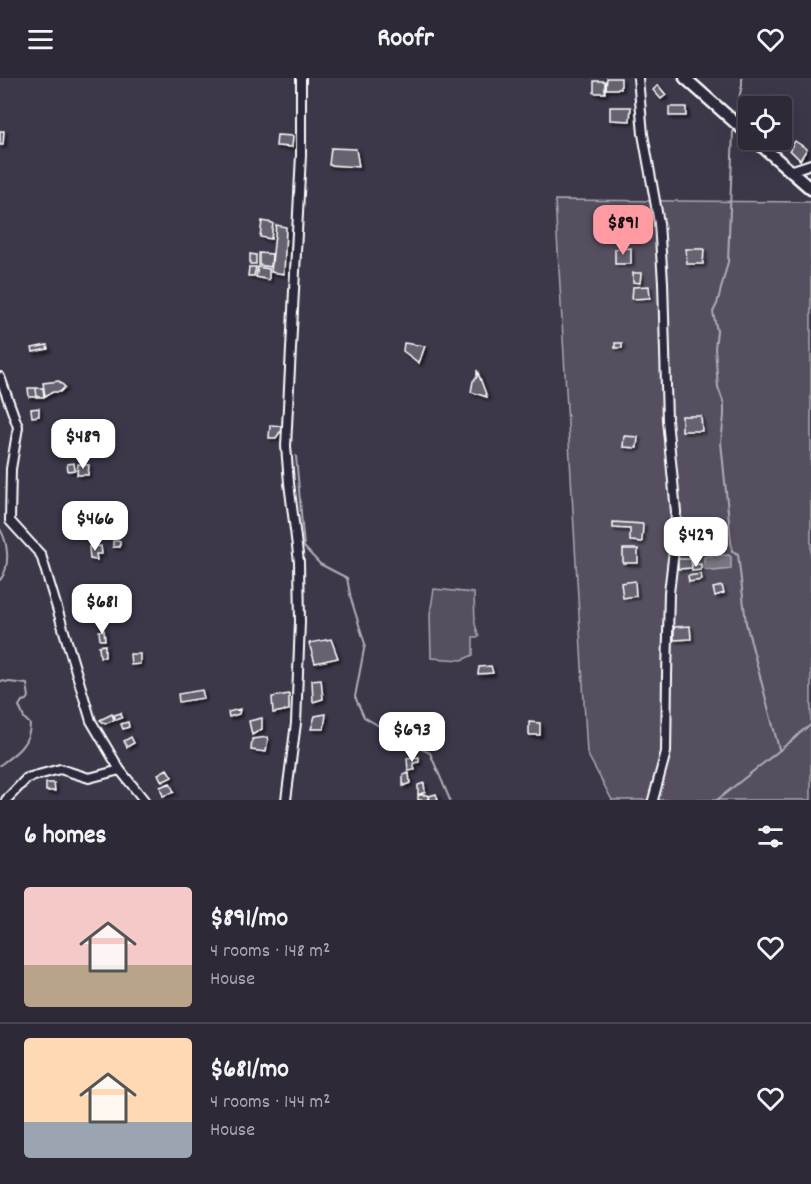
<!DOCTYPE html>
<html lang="en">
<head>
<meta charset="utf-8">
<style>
  :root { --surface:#2d2937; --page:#35313f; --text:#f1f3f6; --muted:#a7a6ad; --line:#484552; --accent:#ff9aa2 }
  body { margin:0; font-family:Dekko,sans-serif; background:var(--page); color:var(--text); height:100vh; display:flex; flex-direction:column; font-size:22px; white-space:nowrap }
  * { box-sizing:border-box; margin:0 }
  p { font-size:20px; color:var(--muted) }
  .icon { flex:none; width:33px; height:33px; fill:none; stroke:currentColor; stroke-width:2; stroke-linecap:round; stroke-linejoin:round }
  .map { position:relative; height:722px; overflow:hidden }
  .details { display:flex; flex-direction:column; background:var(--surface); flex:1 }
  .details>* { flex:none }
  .fabs { position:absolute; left:738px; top:18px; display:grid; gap:12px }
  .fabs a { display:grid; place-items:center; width:54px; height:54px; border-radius:6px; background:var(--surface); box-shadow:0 6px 24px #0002,0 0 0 2px var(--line); font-size:30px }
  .price { position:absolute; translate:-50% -51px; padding:0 14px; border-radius:12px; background:#fff; color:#222; font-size:20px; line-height:39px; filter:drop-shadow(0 2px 3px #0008) }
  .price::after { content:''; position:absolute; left:50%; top:36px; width:18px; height:14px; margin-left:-9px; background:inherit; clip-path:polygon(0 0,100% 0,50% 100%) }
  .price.on { background:var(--accent); color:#111 }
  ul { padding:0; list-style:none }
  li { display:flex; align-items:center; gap:18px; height:150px; padding:0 24px }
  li+li { border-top:2px solid var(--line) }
  li span { display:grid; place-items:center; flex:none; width:168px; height:120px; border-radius:6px; color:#555 }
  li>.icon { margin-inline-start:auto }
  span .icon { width:72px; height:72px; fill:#fffc; stroke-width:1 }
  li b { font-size:26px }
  h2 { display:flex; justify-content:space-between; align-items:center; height:72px; padding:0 24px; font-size:26px }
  header { display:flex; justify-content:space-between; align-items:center; height:78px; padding:0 24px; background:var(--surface); font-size:27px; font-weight:700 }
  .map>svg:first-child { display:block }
  .green { fill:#555060; stroke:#aaa8b0; stroke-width:1.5 }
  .water { fill:#797682; stroke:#afadb4; stroke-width:1.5 }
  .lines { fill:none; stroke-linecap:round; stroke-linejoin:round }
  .stream { stroke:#afadb4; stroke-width:2 }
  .building { fill:#666270; stroke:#fff; stroke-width:1.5; filter:url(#shadow) }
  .street-casing { stroke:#fff; stroke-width:12 }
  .secondary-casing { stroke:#fff; stroke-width:15 }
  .street { stroke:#2f2a3d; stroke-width:8 }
  .secondary { stroke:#2f2a3d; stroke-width:10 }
</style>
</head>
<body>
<header><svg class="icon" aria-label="menu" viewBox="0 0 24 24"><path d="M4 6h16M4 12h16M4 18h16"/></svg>Roofr<svg class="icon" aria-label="heart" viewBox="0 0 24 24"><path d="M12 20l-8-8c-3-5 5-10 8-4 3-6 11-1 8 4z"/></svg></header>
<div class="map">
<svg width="811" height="722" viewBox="0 0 811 722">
  <defs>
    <filter id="shadow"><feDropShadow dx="2.5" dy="2.5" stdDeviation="1.5" flood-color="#0009"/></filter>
  </defs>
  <rect width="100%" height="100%" fill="#3c3749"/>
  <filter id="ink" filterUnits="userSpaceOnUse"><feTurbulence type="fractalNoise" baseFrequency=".0167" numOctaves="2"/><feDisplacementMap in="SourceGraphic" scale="12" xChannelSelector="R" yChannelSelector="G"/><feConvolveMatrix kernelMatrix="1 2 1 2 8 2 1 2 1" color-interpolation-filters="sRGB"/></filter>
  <g filter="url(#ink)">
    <path class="green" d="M555,122L811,124V722H612L587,675Z
      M434,511L474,515L475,546L479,559H473V577L462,582L431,580L430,536Z"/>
    <path class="water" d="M729,477L731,479V491L714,493L704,491V479L707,478Z"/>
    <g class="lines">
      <path class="stream" d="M735,38L742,7V0
        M733,52L728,184L717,226L713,234L717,253L715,270L718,309L724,326V338L721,364L732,473L738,476L746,545L779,671
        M296,378L304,469L320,486L347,500L351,521L365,566L355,619L364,639L404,663L430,675L450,722
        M0,451C8,464 11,489 0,502
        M0,603L27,606L29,619L27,622L22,623L19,628L24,640L30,646C30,666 15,676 0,687
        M717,722L795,660L802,653L811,647"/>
    </g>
    <path class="building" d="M607,0H621V11H606Z
      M594,3H605V15H594Z
      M658,7L666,17L661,21L653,12Z
      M610,29H631L630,43L610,42Z
      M669,29H686V38H669Z
      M0,53H4L3,67H0Z
      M277,57L293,58L292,69L276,68Z
      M795,63L807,71L800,82L790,72Z
      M331,70L356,71L359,89L329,87Z
      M262,143L273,145L271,161L260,159Z
      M276,147L286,149L284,196L271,194Z
      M618,148L627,149L626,160H618Z
      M631,170V186H615V171Z
      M686,171H704L703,186H687Z
      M259,175L272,176L271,189L259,187Z
      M250,176L256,177V186H250Z
      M249,189H256L254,198H248Z
      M258,189L269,191V202L256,199Z
      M633,195H641L640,205L633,204Z
      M649,208L650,220L632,221L633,209Z
      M404,265L425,268L419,285L403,273Z
      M615,265H622V270H615Z
      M47,267L48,271L33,274L32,270Z
      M477,292L487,319L471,314L473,303L477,299Z
      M59,303L65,309L60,314H53L45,318L43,305Z
      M28,310H36L37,319H29Z
      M36,310H43L44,319H37Z
      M39,330V338L32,339L31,331Z
      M682,338H701L702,353H682Z
      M270,347L282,348V354H280L276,360H269Z
      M624,358L638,359L637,370L623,369Z
      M74,385L75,392L68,393L67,386Z
      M78,386L89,387L88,397H77Z
      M613,444L643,446L642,464L630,463V451L613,450Z
      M113,463H120V469H113Z
      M101,468L102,476H96L97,482L90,481L89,469Z
      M623,471H638V485H623Z
      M678,481H691L692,490L678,491Z
      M701,486V492L692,493V487Z
      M701,496L702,502L689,504L688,498Z
      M635,503L636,518L623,520L621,505Z
      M722,508L724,515L715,518L713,510Z
      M690,548L691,561L674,562V549Z
      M104,552L105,562H100L99,553Z
      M331,561L338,580L315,585L309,565Z
      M105,567V579H100L99,568Z
      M130,576H140V586L131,587Z
      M491,588L493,595L478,596L479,589Z
      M321,601L323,621L313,624L312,602Z
      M202,612L204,620L179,624L178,616Z
      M289,616V632L273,635L272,619Z
      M240,631L239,636L229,639L228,634Z
      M121,635L122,640L116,642L114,637Z
      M112,636L114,642L105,646L100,642Z
      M326,636L324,651H311L315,638Z
      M262,640V651L252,657L249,643Z
      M128,644L129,649L123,651L121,646Z
      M529,644L540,645V657H529Z
      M131,659L134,665L127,669L124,663Z
      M268,659L266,674L251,672L252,661Z
      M419,679V684L413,685L415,692L408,693L407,680Z
      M167,691L172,699L162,704L158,696Z
      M409,695L410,705L403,708V697Z
      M46,705H54L55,713H46Z
      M170,705L174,714L163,718L160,709Z
      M424,705L425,714L418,717V707Z
      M436,716L438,722H430L429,718Z
      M418,717H428V722H418Z"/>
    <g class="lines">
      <g class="street-casing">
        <path id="street" d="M638,0L643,56L659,145L663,204L667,342L676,434L674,472L669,515L667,598L666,674L653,722
          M790,93L811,86
          M0,299L18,349L11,391L10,443L41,477L91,643L120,692
          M6,722L27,700L60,691L89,700L120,692L144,722
          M286,722L296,645L300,544L299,484L289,405L286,368L301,77V0"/>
      </g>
      <g class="secondary-casing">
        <path id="secondary" d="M685,0L748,56
          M755,62L811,111"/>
      </g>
      <use href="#street" class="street"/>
      <use href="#secondary" class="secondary"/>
    </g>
  </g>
</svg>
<div class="fabs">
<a><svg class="icon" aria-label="locate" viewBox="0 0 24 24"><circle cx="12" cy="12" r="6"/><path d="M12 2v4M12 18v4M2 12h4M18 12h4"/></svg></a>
</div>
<b class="price on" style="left:623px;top:178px">$891</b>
<b class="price" style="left:83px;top:392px">$489</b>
<b class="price" style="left:95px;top:474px">$466</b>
<b class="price" style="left:696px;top:490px">$429</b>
<b class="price" style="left:102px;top:557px">$681</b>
<b class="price" style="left:412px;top:685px">$693</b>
</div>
<section class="details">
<h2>6 homes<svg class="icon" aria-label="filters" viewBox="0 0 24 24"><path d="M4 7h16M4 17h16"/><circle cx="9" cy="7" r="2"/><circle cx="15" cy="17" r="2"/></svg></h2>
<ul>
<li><span style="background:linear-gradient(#f6c9c9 65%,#b9a48a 0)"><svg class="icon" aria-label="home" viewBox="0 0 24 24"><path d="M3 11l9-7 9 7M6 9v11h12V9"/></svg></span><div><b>$891/mo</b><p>4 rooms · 148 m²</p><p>House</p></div><svg class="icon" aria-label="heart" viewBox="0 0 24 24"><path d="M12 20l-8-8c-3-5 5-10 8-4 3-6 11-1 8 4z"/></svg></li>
<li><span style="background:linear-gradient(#ffd9b3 70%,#9aa5b1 0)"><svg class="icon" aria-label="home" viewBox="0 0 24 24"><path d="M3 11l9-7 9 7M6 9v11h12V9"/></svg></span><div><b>$681/mo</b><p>4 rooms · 144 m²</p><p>House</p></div><svg class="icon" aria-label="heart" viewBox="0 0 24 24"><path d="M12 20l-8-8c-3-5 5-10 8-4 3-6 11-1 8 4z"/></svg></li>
</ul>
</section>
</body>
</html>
